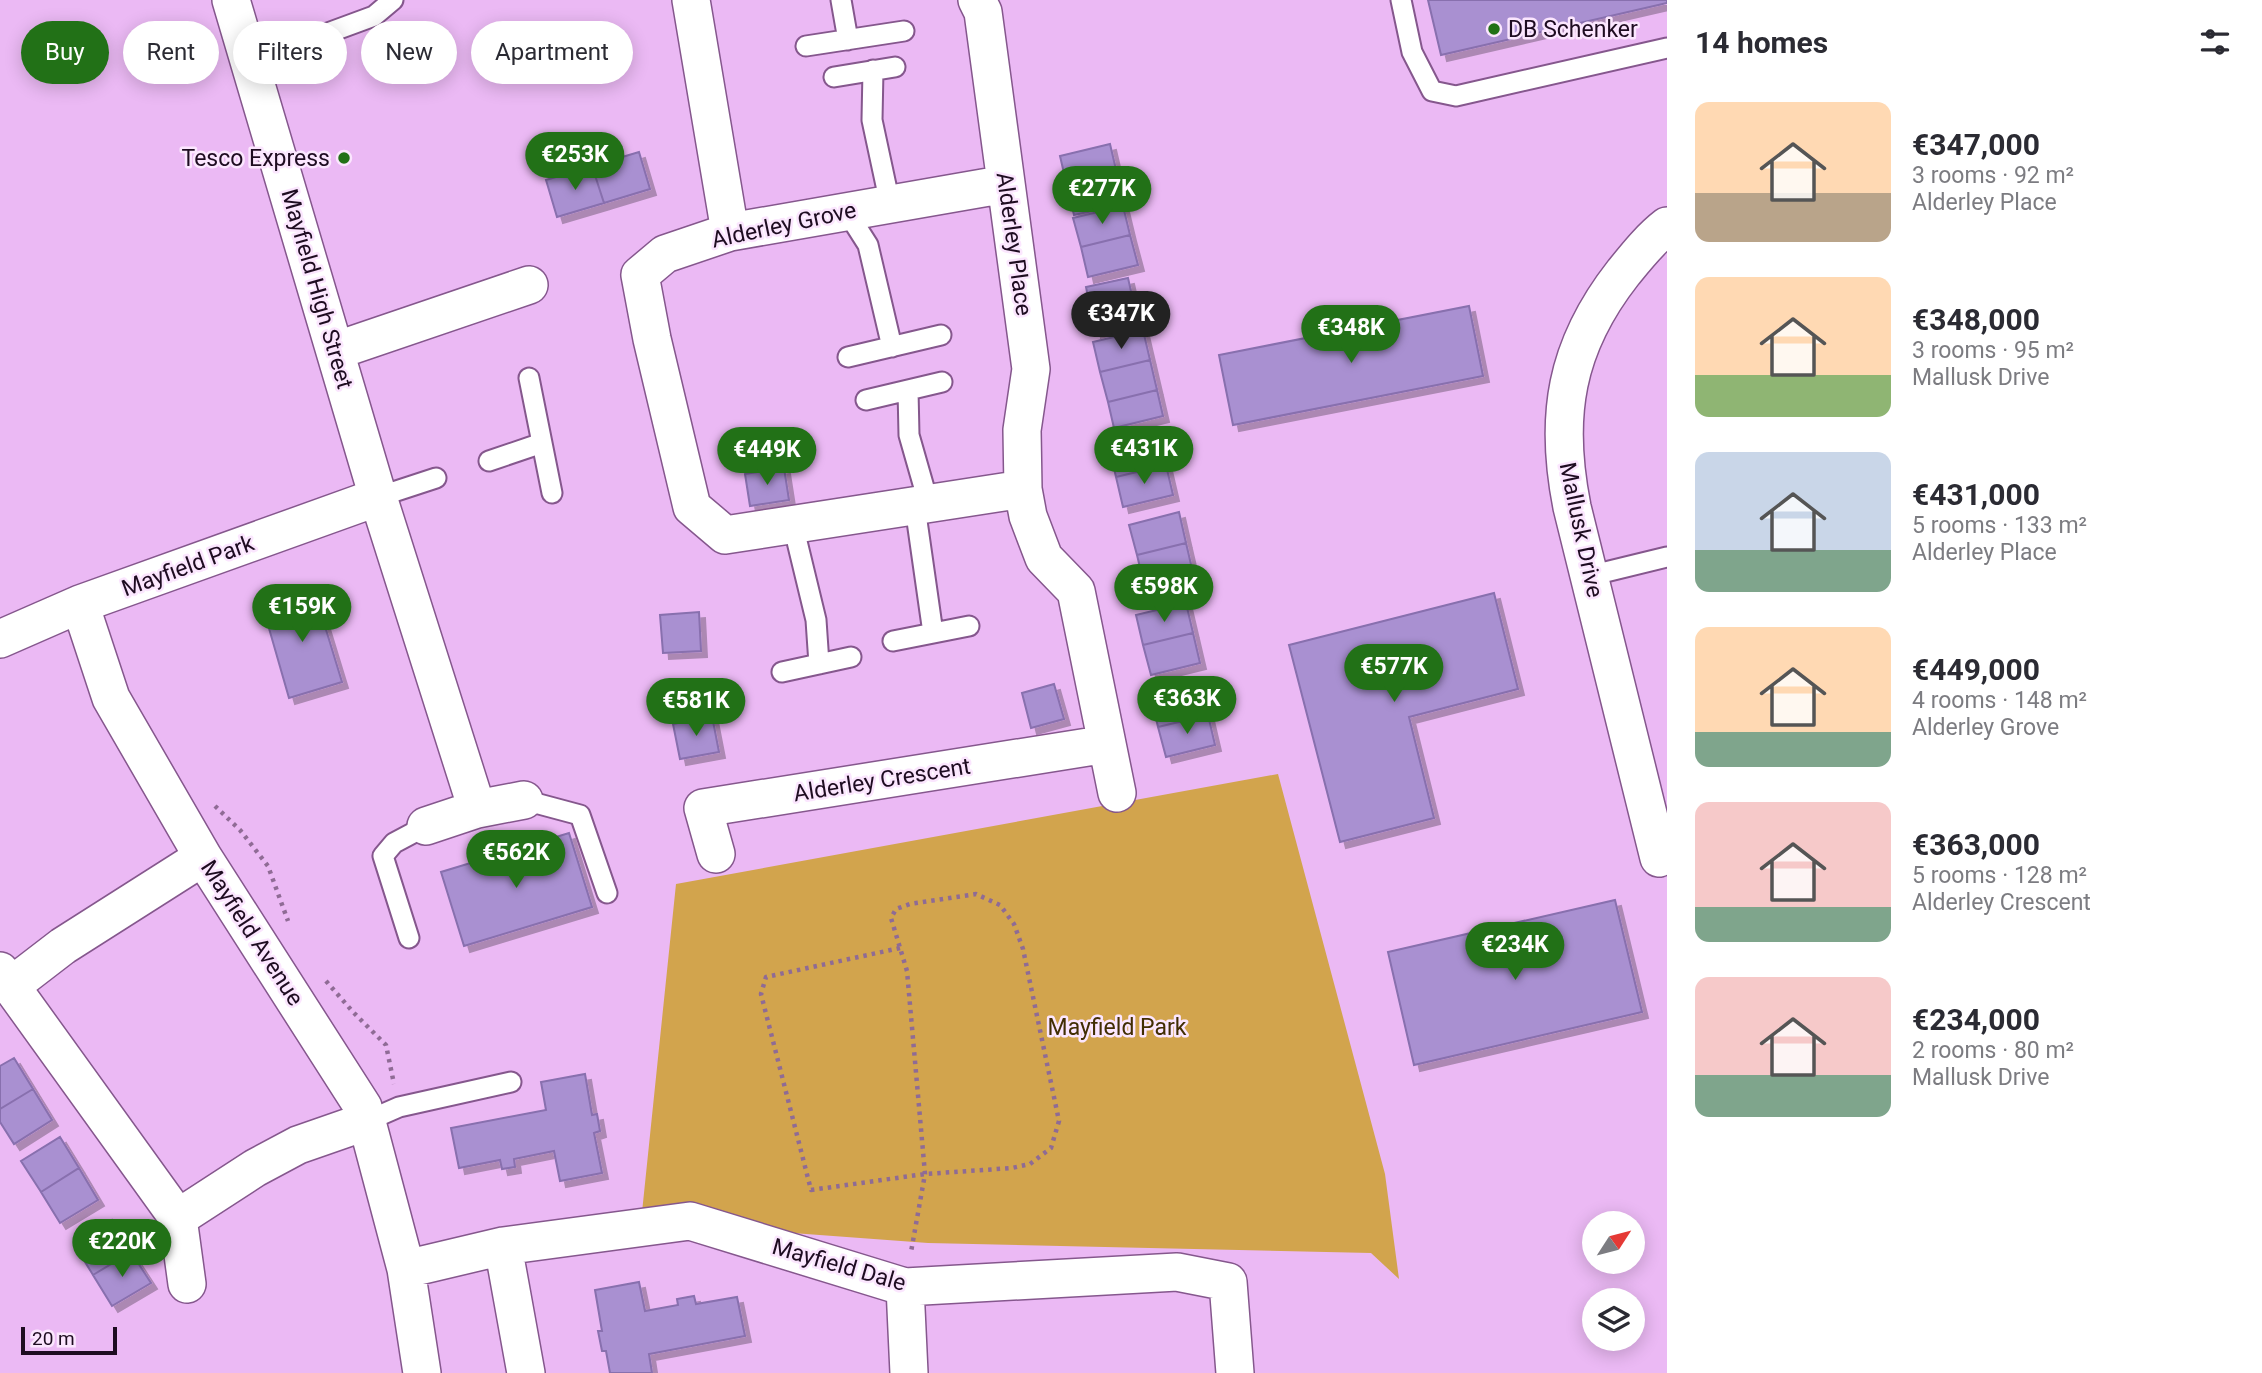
<!DOCTYPE html>
<html lang="en">
<head>
<meta charset="utf-8">
<style>
  :root { --surface:#fff; --page:#f7f7f7; --text:#2b2b33; --muted:#7c7c81; --accent:#227117 }
  body { margin:0; font-family:Roboto,sans-serif; background:var(--page); color:var(--text); height:100vh; display:flex; flex-direction:column; font-size:26px; white-space:nowrap }
  * { box-sizing:border-box; margin:0 }
  p { font-size:23px; color:var(--muted) }
  .icon { flex:none; width:38px; height:38px; fill:none; stroke:currentColor; stroke-width:2; stroke-linecap:round; stroke-linejoin:round }
  .map { position:relative; flex:1; overflow:hidden }
  .sheet { display:flex; flex-direction:column; background:var(--surface); width:595px }
  .sheet>* { flex:none }
  .top-card { position:absolute; left:21px; top:21px; width:665px; height:63px; display:flex; gap:14px }
  .needle { width:46px; rotate:54deg }
  .buttons { position:absolute; left:1582px; top:1211px; display:grid; gap:14px }
  .buttons a { display:grid; place-items:center; width:63px; height:63px; border-radius:50%; background:var(--surface); box-shadow:0 4px 18px #0003; font-size:35px }
  .scale { position:absolute; left:21px; bottom:18px; width:96px; box-sizing:border-box; padding-left:7px; border:4px solid #1e0c21; border-top:0; font-size:19px; line-height:24px; white-space:nowrap; color:#1e0c21; -webkit-text-stroke:5px #fbe6fe; paint-order:stroke }
  .price { position:absolute; translate:-50% -60px; padding:0 16px; border-radius:24px; background:var(--accent); color:#fff; font-size:23px; line-height:46px; filter:drop-shadow(0 2px 4px #0008) }
  .price::after { content:''; position:absolute; left:50%; top:42px; width:21px; height:16px; margin-left:-10px; background:inherit; clip-path:polygon(0 0,100% 0,50% 100%) }
  .price.selected { background:#222; color:#fff }
  ul { padding:0; list-style:none }
  li { display:flex; align-items:center; gap:21px; height:175px; padding:0 28px }
  li span { display:grid; place-items:center; flex:none; width:196px; height:140px; border-radius:14px; color:#555 }
  li>.icon { margin-inline-start:auto }
  span .icon { width:84px; height:84px; fill:#fffc; stroke-width:1 }
  li b { font-size:30px }
  h2 { display:flex; justify-content:space-between; align-items:center; height:84px; padding:0 28px; font-size:30px }
  .tag { padding:0 24px; border-radius:32px; background:var(--surface); box-shadow:0 4px 18px #0003; font-size:24px; line-height:63px }
  .tag.selected { background:var(--accent); color:#fff }
  main { display:flex; flex:1; min-height:0 }
  .map>svg:first-child { display:block }
  .green { fill:#d2a44d }
  .building { fill:#a990d1; stroke:#886fae; stroke-width:2; filter:url(#shadow) }
  .lines { fill:none; stroke-linecap:round; stroke-linejoin:round }
  .service-casing { stroke:#85578d; stroke-width:23 }
  .minor-casing { stroke:#85578d; stroke-width:40 }
  .path { stroke:#8f6b95; stroke-width:4.5; stroke-dasharray:3.5 5; stroke-linecap:butt }
  .service { stroke:#fff; stroke-width:19 }
  .minor { stroke:#fff; stroke-width:37 }
  .poi-dot { fill:#227117; stroke:#fbe6fe; stroke-width:2.5 }
  .labels { text-anchor:middle; dominant-baseline:central; stroke-width:5; stroke-linejoin:round; paint-order:stroke }
  .poi-label { font-size:23px; fill:#1e0c21; stroke:#fbe6fe; text-anchor:start }
  .street-label { font-size:23px; fill:#1e0c21; stroke:#fbe6fe }
  .park-label { font-size:23px; fill:#412d02; stroke:#fbe6fe }
</style>
</head>
<body>
<main>
<div class="map">
<svg width="1667" height="1373" viewBox="0 0 1667 1373">
  <defs>
    <filter id="shadow"><feDropShadow dx="6" dy="6" stdDeviation="0" flood-color="#0004"/></filter>
  </defs>
  <rect width="100%" height="100%" fill="#ebb9f4"/>
  <path class="green" d="M1278,774L1385,1174L1399,1279L1371,1253L928,1243L641,1222L676,884Z"/>
  <path class="building" d="M1428,0H1667V3L1441,55Z
    M1110,144L1117,174L1067,186L1060,156Z
    M639,152L650,189L604,203L592,166Z
    M592,166L604,203L557,217L546,180Z
    M1117,174L1124,204L1074,215L1067,186Z
    M1123,206L1130,235L1081,247L1073,218Z
    M1130,235L1138,265L1088,277L1081,247Z
    M1128,278L1138,322L1095,332L1086,287Z
    M1469,306L1483,376L1233,425L1219,355Z
    M1143,330L1150,360L1100,372L1093,342Z
    M1150,360L1157,390L1108,402L1100,372Z
    M1157,390L1163,416L1114,428L1108,402Z
    M1159,435L1166,465L1116,477L1109,447Z
    M1166,465L1173,495L1123,507L1116,477Z
    M784,468L789,500L750,506L745,474Z
    M1179,512L1186,543L1137,555L1129,525Z
    M1186,543L1193,573L1144,584L1137,555Z
    M296,586L301,601L316,597L342,682L289,698L264,611L282,605L278,591Z
    M1494,593L1518,689L1409,717L1434,818L1340,842L1289,645Z
    M1186,603L1193,633L1143,645L1136,615Z
    M699,612L701,651L663,653L660,615Z
    M1193,633L1200,663L1151,675L1143,645Z
    M1054,684L1064,719L1031,728L1022,693Z
    M1201,685L1208,715L1158,727L1151,697Z
    M1208,715L1215,745L1166,757L1158,727Z
    M712,716L719,752L680,759L673,724Z
    M569,833L592,907L464,946L441,872Z
    M1615,900L1642,1012L1414,1065L1388,952Z
    M14,1058L33,1089L0,1109V1066Z
    M585,1074L592,1115L597,1114L600,1131L594,1133L602,1173L560,1181L554,1151L514,1159L515,1167L502,1169L500,1160L459,1168L451,1128L546,1110L541,1082Z
    M33,1089L52,1120L14,1144L0,1122V1109Z
    M60,1137L79,1168L41,1192L21,1161Z
    M79,1168L98,1200L60,1223L41,1192Z
    M112,1220L131,1252L93,1275L74,1244Z
    M131,1252L151,1283L112,1306L93,1275Z
    M639,1282L645,1311L678,1305L677,1299L694,1296L696,1304L737,1297L745,1336L649,1354L652,1373H610L606,1351H602L598,1331H602L595,1290Z"/>
  <g class="lines">
    <g class="service-casing">
      <path id="service" d="M841,0L848,40
        M1401,0L1412,52L1432,91L1456,96L1667,48
        M806,46L904,31
        M249,62L374,16L393,0
        M873,70L872,120L890,204
        M834,77L895,67
        M847,212L868,245L892,347
        M848,357L941,335
        M529,378L552,493
        M908,390L909,435L929,505
        M866,400L942,382
        M489,461L542,443
        M378,497L436,478
        M915,507L933,633
        M793,525L816,620L819,664
        M1589,576L1667,557
        M893,641L969,626
        M782,672L851,657
        M524,800L580,815L607,893
        M409,938L383,856L394,843L426,826
        M367,1121L399,1107L511,1082"/>
    </g>
    <g class="minor-casing">
      <path id="minor" d="M231,0L378,497L477,809
        M691,0L730,232
        M977,0L983,12L1031,369L1022,430L1023,489
        M1006,184L730,232L665,254L640,275L652,339L692,507L725,535L1023,489L1028,516L1044,558L1076,591L1117,793
        M335,351L529,285
        M80,604L111,698L203,857L363,1107L406,1269L422,1373
        M0,639L80,604L378,497
        M426,826L477,809L524,800
        M716,854L703,808L1107,744
        M1659,858L1572,507C1554,417 1565,347 1623,273C1636,257 1650,239 1667,226
        M0,971L178,1218L187,1284
        M11,986L63,946L203,857
        M178,1218L255,1168L298,1145L367,1121
        M503,1246L526,1373
        M406,1269L503,1246L690,1221L905,1287L1177,1272L1228,1282L1235,1373
        M905,1287L909,1373"/>
    </g>
    <path class="path" d="M215,806L240,830L268,866L288,921
      M900,948L766,977L761,994L811,1190L925,1174L1012,1168L1030,1164L1051,1148L1059,1121L1023,949L1014,924L1000,905L976,894L910,904L896,909L891,918L907,971L925,1174L911,1252
      M326,981L353,1012L386,1045L394,1084"/>
    <use href="#service" class="service"/>
    <use href="#minor" class="minor"/>
  </g>
  <g class="poi-dot">
    <circle cx="1494" cy="29" r="7"/>
    <circle cx="344" cy="158" r="7"/>
  </g>
  <g class="labels">
    <g class="poi-label">
      <text x="1508" y="29">DB Schenker</text>
      <text x="330" y="158" text-anchor="end">Tesco Express</text>
    </g>
    <g class="street-label">
      <text transform="translate(784 225) rotate(-12)">Alderley Grove</text>
      <text transform="translate(1014 244) rotate(82)">Alderley Place</text>
      <text transform="translate(317 289) rotate(74)">Mayfield High Street</text>
      <text transform="translate(1581 530) rotate(78)">Mallusk Drive</text>
      <text transform="translate(188 566) rotate(-20)">Mayfield Park</text>
      <text transform="translate(882 780) rotate(-9)">Alderley Crescent</text>
      <text transform="translate(252 933) rotate(57)">Mayfield Avenue</text>
      <text transform="translate(839 1265) rotate(16)">Mayfield Dale</text>
    </g>
    <g class="park-label">
      <text x="1117" y="1027">Mayfield Park</text>
    </g>
  </g>
</svg>
<div class="buttons">
<a><svg class="needle" viewBox="-14 -14 28 28"><path d="M0-13l5 13h-10z" fill="#e53935"/><path d="M0 13l5-13h-10z" fill="#7c7c81"/></svg></a>
<a><svg class="icon" aria-label="layers" viewBox="0 0 24 24"><path d="M12 4l9 5-9 5-9-5zM3 14l9 5 9-5"/></svg></a>
</div>
<div class="scale">20 m</div>
<b class="price" style="left:575px;top:192px">€253K</b>
<b class="price" style="left:1102px;top:226px">€277K</b>
<b class="price selected" style="left:1121px;top:351px">€347K</b>
<b class="price" style="left:1351px;top:365px">€348K</b>
<b class="price" style="left:1144px;top:486px">€431K</b>
<b class="price" style="left:767px;top:487px">€449K</b>
<b class="price" style="left:1164px;top:624px">€598K</b>
<b class="price" style="left:302px;top:644px">€159K</b>
<b class="price" style="left:1394px;top:704px">€577K</b>
<b class="price" style="left:1187px;top:736px">€363K</b>
<b class="price" style="left:696px;top:738px">€581K</b>
<b class="price" style="left:516px;top:890px">€562K</b>
<b class="price" style="left:1515px;top:982px">€234K</b>
<b class="price" style="left:122px;top:1279px">€220K</b>
<div class="top-card">
<a class="tag selected">Buy</a>
<a class="tag">Rent</a>
<a class="tag">Filters</a>
<a class="tag">New</a>
<a class="tag">Apartment</a>
</div>
</div>
<section class="sheet">
<h2>14 homes<svg class="icon" aria-label="filters" viewBox="0 0 24 24"><path d="M4 7h16M4 17h16"/><circle cx="9" cy="7" r="2"/><circle cx="15" cy="17" r="2"/></svg></h2>
<ul>
<li><span style="background:linear-gradient(#ffd9b3 65%,#b9a48a 0)"><svg class="icon" aria-label="home" viewBox="0 0 24 24"><path d="M3 11l9-7 9 7M6 9v11h12V9"/></svg></span><div><b>€347,000</b><p>3 rooms · 92 m²</p><p>Alderley Place</p></div></li>
<li><span style="background:linear-gradient(#ffd9b3 70%,#8fb573 0)"><svg class="icon" aria-label="home" viewBox="0 0 24 24"><path d="M3 11l9-7 9 7M6 9v11h12V9"/></svg></span><div><b>€348,000</b><p>3 rooms · 95 m²</p><p>Mallusk Drive</p></div></li>
<li><span style="background:linear-gradient(#c9d6e8 70%,#7fa58c 0)"><svg class="icon" aria-label="home" viewBox="0 0 24 24"><path d="M3 11l9-7 9 7M6 9v11h12V9"/></svg></span><div><b>€431,000</b><p>5 rooms · 133 m²</p><p>Alderley Place</p></div></li>
<li><span style="background:linear-gradient(#ffd9b3 75%,#7fa58c 0)"><svg class="icon" aria-label="home" viewBox="0 0 24 24"><path d="M3 11l9-7 9 7M6 9v11h12V9"/></svg></span><div><b>€449,000</b><p>4 rooms · 148 m²</p><p>Alderley Grove</p></div></li>
<li><span style="background:linear-gradient(#f6c9c9 75%,#7fa58c 0)"><svg class="icon" aria-label="home" viewBox="0 0 24 24"><path d="M3 11l9-7 9 7M6 9v11h12V9"/></svg></span><div><b>€363,000</b><p>5 rooms · 128 m²</p><p>Alderley Crescent</p></div></li>
<li><span style="background:linear-gradient(#f6c9c9 70%,#7fa58c 0)"><svg class="icon" aria-label="home" viewBox="0 0 24 24"><path d="M3 11l9-7 9 7M6 9v11h12V9"/></svg></span><div><b>€234,000</b><p>2 rooms · 80 m²</p><p>Mallusk Drive</p></div></li>
</ul>
</section>
</main>
</body>
</html>
